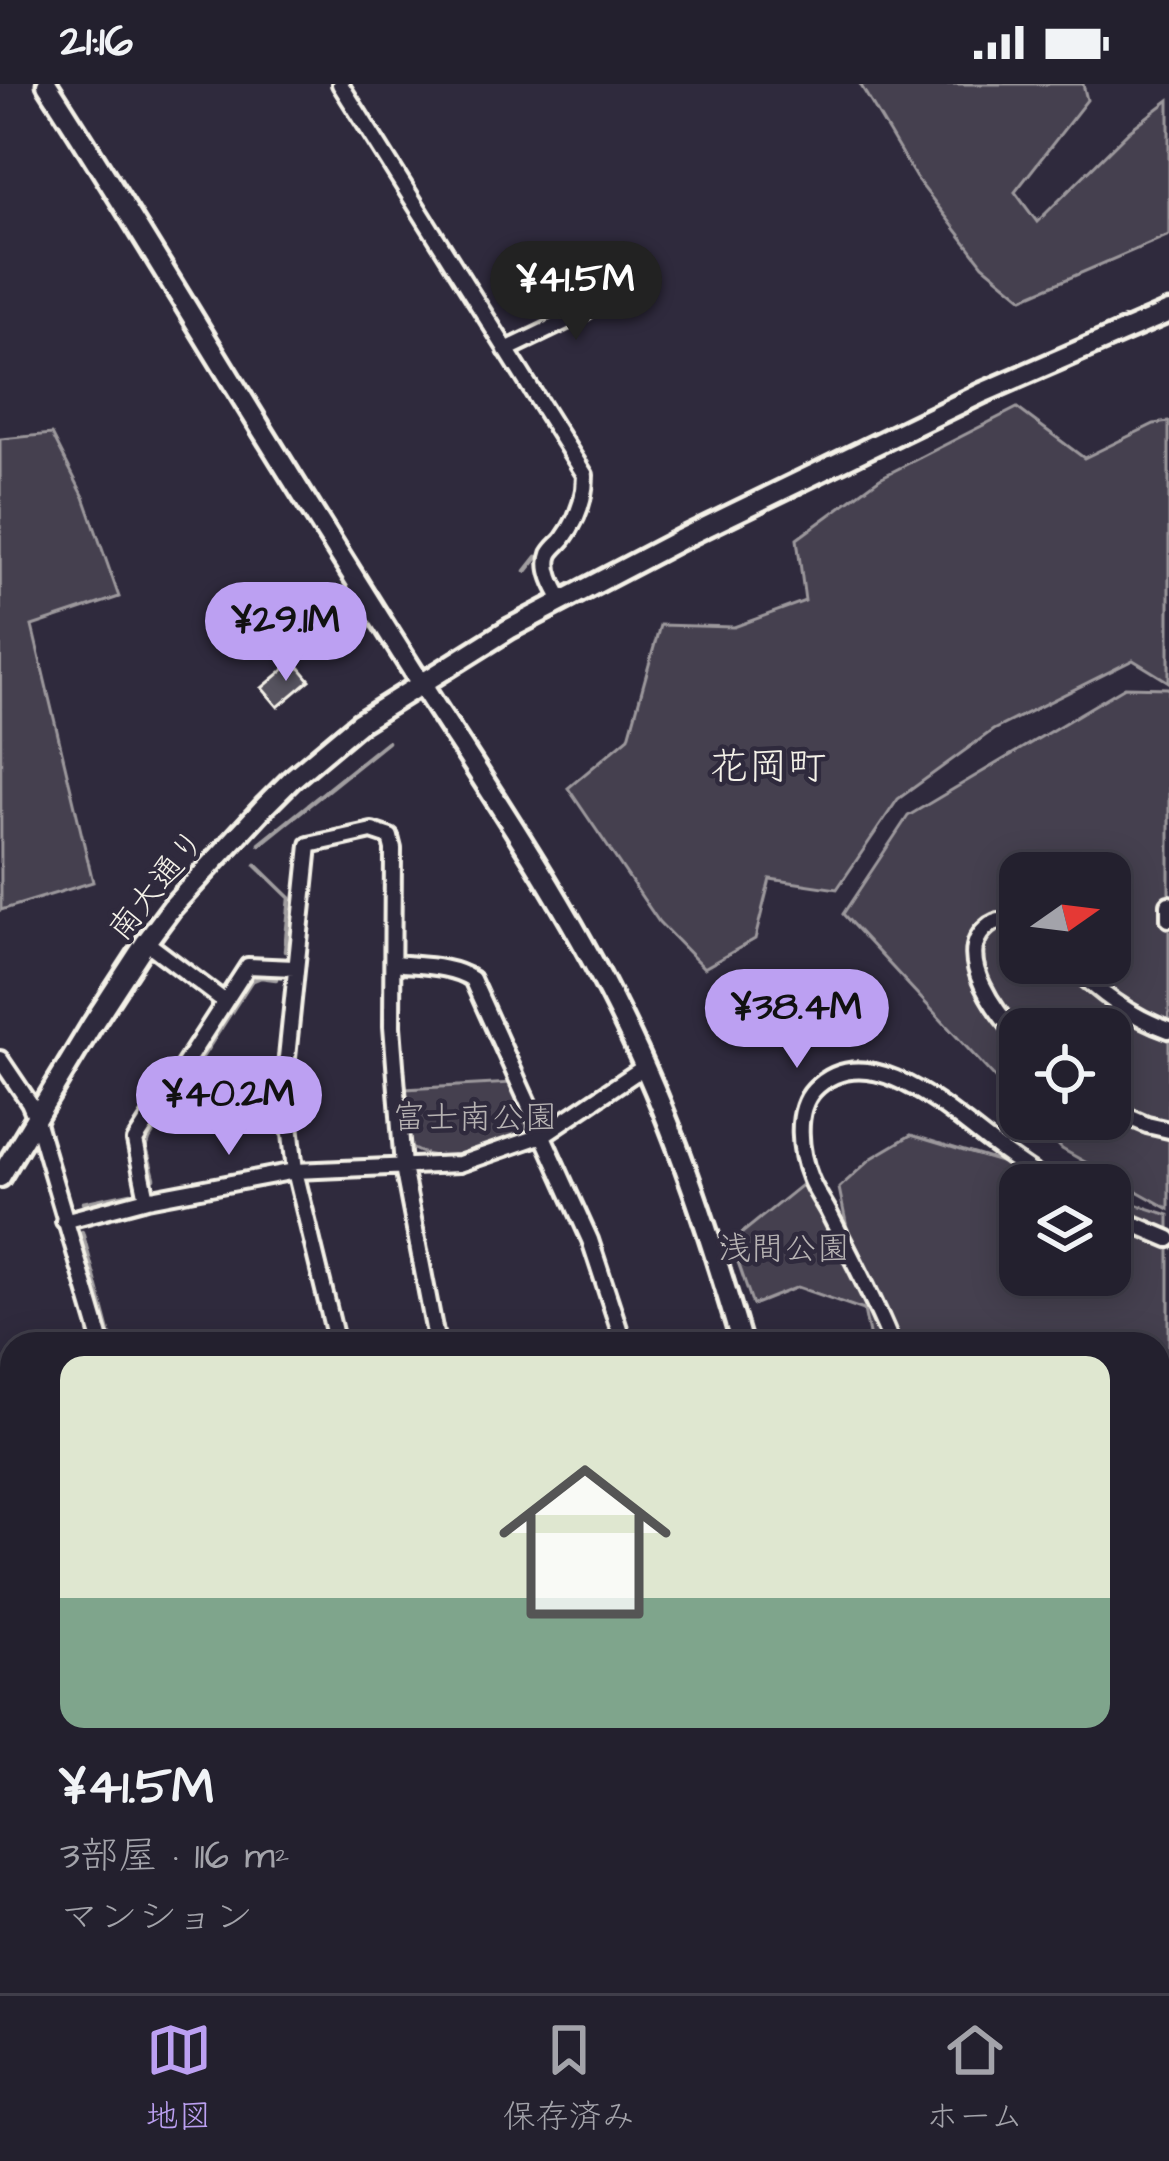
<!DOCTYPE html>
<html lang="ja">
<head>
<meta charset="utf-8">
<style>
  :root { --surface:#23202e; --page:#2b2836; --text:#f1f3f6; --muted:#a3a3aa; --line:#403e4a; --accent:#bca0f2 }
  body { margin:0; font-family:"Architects Daughter","Klee One",sans-serif; background:var(--page); color:var(--text); height:100vh; display:flex; flex-direction:column; font-size:45px; white-space:nowrap }
  * { box-sizing:border-box; margin:0 }
  p { font-size:39px; color:var(--muted) }
  .icon { flex:none; width:66px; height:66px; fill:none; stroke:currentColor; stroke-width:2; stroke-linecap:round; stroke-linejoin:round }
  .map { position:relative; flex:1; overflow:hidden }
  .side { position:absolute; left:0px; top:1248px; width:1170px; height:663px; display:flex; flex-direction:column; background:var(--surface); border-radius:36px 36px 0 0; box-shadow:0 6px 30px #0003,0 0 0 3px var(--line) }
  .side>* { flex:none }
  .needle { width:78px; rotate:76deg }
  .buttons { position:absolute; left:999px; top:768px; display:grid; gap:24px }
  .buttons a { display:grid; place-items:center; width:132px; height:132px; border-radius:24px; background:var(--surface); box-shadow:0 6px 30px #0003,0 0 0 3px var(--line); font-size:60px }
  .price { position:absolute; translate:-50% -102px; padding:0 27px; border-radius:42px; background:var(--accent); color:#111; font-size:39px; line-height:78px; filter:drop-shadow(0 3px 6px #0008) }
  .price::after { content:''; position:absolute; left:50%; top:72px; width:36px; height:27px; margin-left:-18px; background:inherit; clip-path:polygon(0 0,100% 0,50% 100%) }
  .price.selected { background:#222; color:#fff }
  ul { padding:0; list-style:none }
  li { display:grid; align-content:center; gap:24px; height:636px; padding:0 60px }
  li span { display:grid; place-items:center; height:372px; border-radius:24px; color:#555 }
  li>.icon { margin-inline-start:auto }
  span .icon { width:216px; height:216px; fill:#fffc; stroke-width:1 }
  li b { font-size:51px }
  .status { display:flex; justify-content:space-between; align-items:center; height:84px; padding:0 60px; background:var(--surface); direction:ltr }
  .status svg { height:33px; fill:currentColor }
  .dock { display:flex; justify-content:space-around; align-items:center; height:168px; border-top:3px solid var(--line); background:var(--surface); font-size:33px; color:var(--muted) }
  .dock a { display:grid; justify-items:center; gap:6px }
  .dock .selected { color:var(--accent) }
  .map>svg:first-child { display:block }
  .green { fill:#454050; stroke:#9c989c; stroke-width:3; fill-rule:evenodd }
  .lines { fill:none; stroke-linecap:round; stroke-linejoin:round }
  .stream { stroke:#a19ea0; stroke-width:4.5 }
  .building { fill:#56525f; stroke:#f4f1e8; stroke-width:3 }
  .street-casing { stroke:#f4f1e8; stroke-width:22 }
  .secondary-casing { stroke:#f4f1e8; stroke-width:27 }
  .street { stroke:#2f2a3d; stroke-width:14 }
  .secondary { stroke:#2f2a3d; stroke-width:18 }
  .labels { text-anchor:middle; dominant-baseline:central; stroke-width:9; stroke-linejoin:round; paint-order:stroke }
  .street-label { font-size:33px; fill:#f4f1e8; stroke:#2f2a3d }
  .park-label { font-size:33px; fill:#b7b3b3; stroke:#2f2a3d }
  .quarter-label { font-size:39px; fill:#f4f1e8; stroke:#2f2a3d }
</style>
</head>
<body>
<div class="status"><b>21:16</b><svg viewBox="0 0 49 12"><path d="M0 12V9h3v3zM5 12V6h3v6zM10 12V3h3v9zM15 12V0h3v12zM26 1h20v11H26zM47 4h2v5h-2z"/></svg></div>
<div class="map">
<svg width="1169" height="1909" viewBox="0 0 1169 1909">
  <rect width="100%" height="100%" fill="#2f2a3d"/>
  <filter id="ink" filterUnits="userSpaceOnUse"><feTurbulence type="fractalNoise" baseFrequency=".00833" numOctaves="2"/><feDisplacementMap in="SourceGraphic" scale="24" xChannelSelector="R" yChannelSelector="G"/><feConvolveMatrix kernelMatrix="1 2 1 2 8 2 1 2 1" color-interpolation-filters="sRGB"/></filter>
  <g filter="url(#ink)">
    <path class="green" d="M860,0H1083L1087,16L1015,108L1037,138L1130,46L1169,16V151L1023,214L983,181L916,94Z
      M1017,324L1084,374L1154,340L1169,338V598L1133,576L993,646L898,715L837,805L770,795L755,855L704,884L659,838L568,704L629,653L660,541L734,543L805,517L797,455L880,394Z
      M52,350L84,413L119,513L32,542L93,798L1,826L0,355Z
      M1125,603L1169,604V1125L1062,1065L1034,1035H1110V945H1020V1021L843,830L908,732ZM1020,789H1110V879H1020Z
      M512,999L529,1038L525,1049C484,1065 451,1086 409,1063L405,1005Z
      M911,1051L1077,1101H1020V1191H1110V1112L1169,1131V1417L1158,1398V1260H871L864,1226L798,1203L753,1221L731,1158L805,1098L860,1208L839,1104L872,1074Z"/>
    <g class="lines">
      <path class="stream" d="M526,487L537,473
        M260,760L387,658
        M256,781L290,814L285,867
        M154,1094L146,1064L149,1055L251,897L261,893L276,895
        M83,1119L131,1109
        M82,1148L112,1260
        M0,1465L12,1441"/>
    </g>
    <path class="building" d="M294,577L310,596L278,623L262,604Z"/>
    <g class="lines">
      <g class="street-casing">
        <path id="street" d="M340,0L585,391C585,415 578,435 563,455C559,460 553,464 550,470C544,485 555,504 562,516
          M506,266L581,230L616,206
          M1169,820V835
          M1020,841C1008,835 996,834 985,845C954,874 998,931 1020,954
          M146,858L224,917
          M394,879C420,882 451,881 472,895L590,1156L624,1260
          M1068,879C1098,907 1130,933 1169,946
          M0,975L29,1018L35,1032L102,1260
          M1110,1025L1147,1041L1169,1046
          M147,1115L135,1057L248,882L294,884
          M1110,1130L1169,1155
          M64,1137L147,1115L295,1087L459,1080L543,1051L644,983
          M337,1260L295,1087L285,993L309,761L372,747L390,753L393,765L392,942L403,1083L437,1260
          M892,1260C874,1214 850,1171 828,1127C822,1116 814,1105 810,1094C800,1069 794,1027 814,1006C867,951 947,1026 991,1059C1011,1074 1031,1088 1052,1101
          M1158,1562L1169,1559
          M1158,1604L1169,1645
          M1158,1661L1169,1658
          M1158,1757L1169,1754
          M1158,1872L1169,1869
          M0,1874L12,1893
          M815,1899L818,1909
          M1041,1907L1067,1899
          M94,1909L119,1899
          M331,1909L337,1904L353,1899
          M625,1909L658,1899"/>
      </g>
      <g class="secondary-casing">
        <path id="secondary" d="M47,0C144,150 234,304 330,455C369,517 407,579 447,640C513,742 579,842 631,953C678,1052 711,1155 742,1260
          M0,1093L92,941L146,858L172,823L266,721L292,695L359,639L509,545L679,456L982,309L1169,228
          M926,1899L929,1909"/>
      </g>
      <use href="#street" class="street"/>
      <use href="#secondary" class="secondary"/>
    </g>
  </g>
  <g class="labels">
    <g class="street-label">
      <text transform="translate(157 801) rotate(-51)">南大通り</text>
    </g>
    <g class="park-label">
      <text x="475" y="1034">富士南公園</text>
      <text x="784" y="1165">浅間公園</text>
    </g>
    <g class="quarter-label">
      <text x="768" y="684">花岡町</text>
    </g>
  </g>
</svg>
<div class="buttons">
<a><svg class="needle" viewBox="-14 -14 28 28"><path d="M0-13l5 13h-10z" fill="#e53935"/><path d="M0 13l5-13h-10z" fill="#a3a3aa"/></svg></a>
<a><svg class="icon" aria-label="locate" viewBox="0 0 24 24"><circle cx="12" cy="12" r="6"/><path d="M12 2v4M12 18v4M2 12h4M18 12h4"/></svg></a>
<a><svg class="icon" aria-label="layers" viewBox="0 0 24 24"><path d="M12 4l9 5-9 5-9-5zM3 14l9 5 9-5"/></svg></a>
</div>
<b class="price selected" style="left:576px;top:259px">¥41.5M</b>
<b class="price" style="left:286px;top:600px">¥29.1M</b>
<b class="price" style="left:797px;top:987px">¥38.4M</b>
<b class="price" style="left:229px;top:1074px">¥40.2M</b>
<section class="side">
<ul>
<li><span style="background:linear-gradient(#dfe7d0 65%,#7fa58c 0)"><svg class="icon" aria-label="home" viewBox="0 0 24 24"><path d="M3 11l9-7 9 7M6 9v11h12V9"/></svg></span><div><b>¥41.5M</b><p>3部屋 · 116 m²</p><p>マンション</p></div></li>
</ul>
</section>
</div>
<nav class="dock">
<a class="selected"><svg class="icon" aria-label="map" viewBox="0 0 24 24"><path d="M3 6l6-2 6 2 6-2v14l-6 2-6-2-6 2zM9 4v14M15 6v14"/></svg>地図</a>
<a><svg class="icon" aria-label="saved" viewBox="0 0 24 24"><path d="M7 4h10v16l-5-4-5 4z"/></svg>保存済み</a>
<a><svg class="icon" aria-label="home" viewBox="0 0 24 24"><path d="M3 11l9-7 9 7M6 9v11h12V9"/></svg>ホーム</a>
</nav>
</body>
</html>
